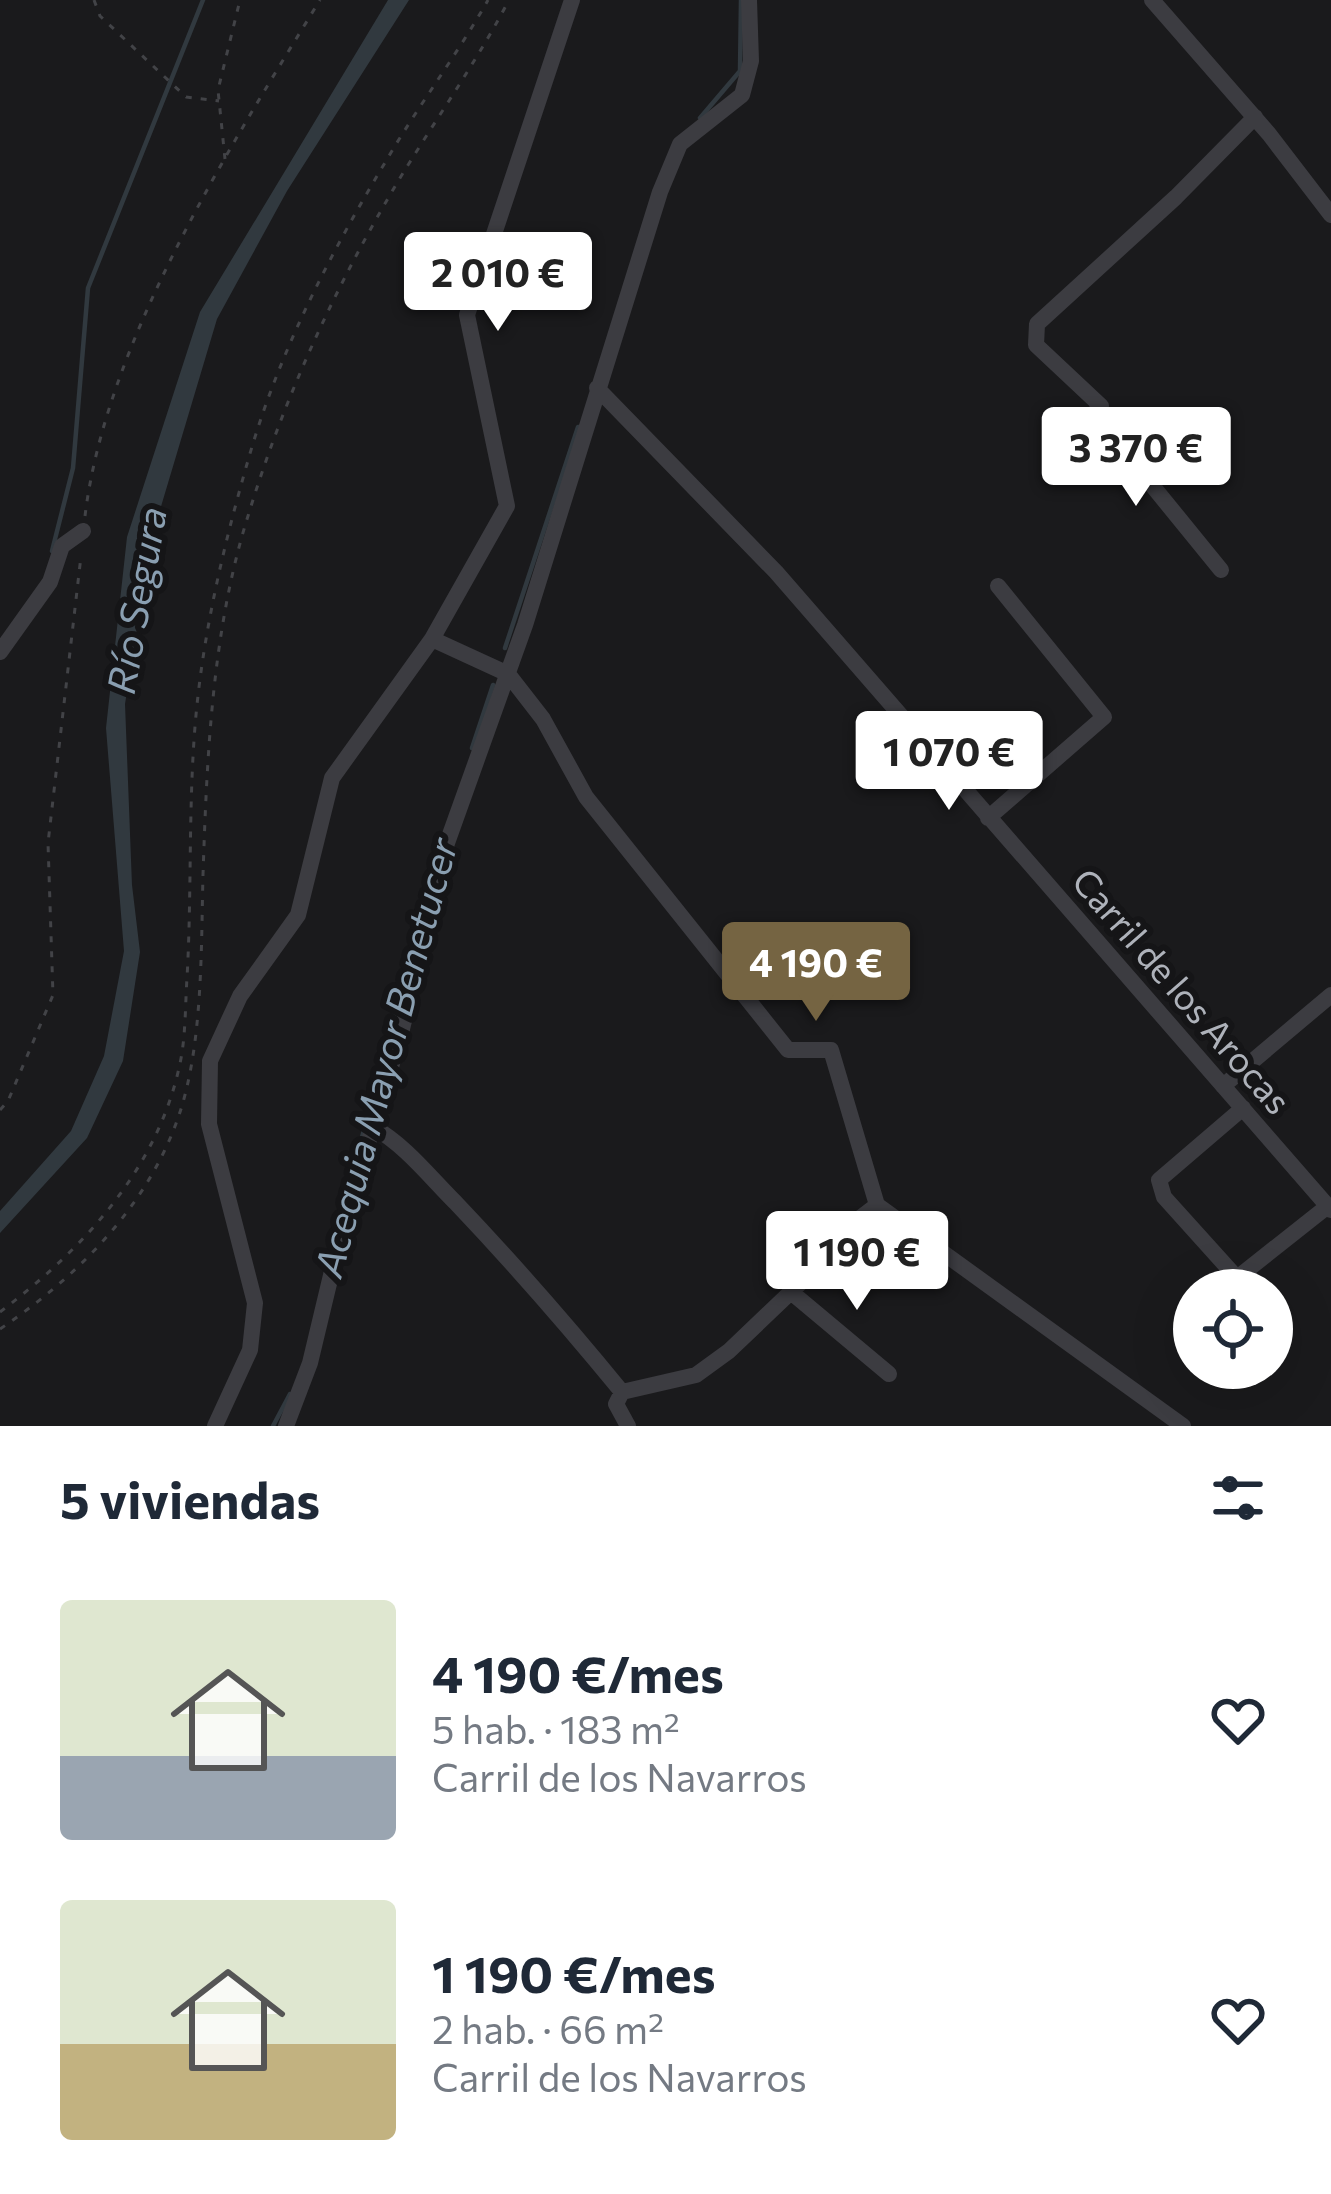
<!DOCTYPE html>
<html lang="es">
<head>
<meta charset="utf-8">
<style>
  :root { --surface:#fff; --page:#f6f6f7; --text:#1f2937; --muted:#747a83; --accent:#756442 }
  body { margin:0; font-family:Commissioner,sans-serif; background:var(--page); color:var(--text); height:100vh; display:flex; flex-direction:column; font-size:45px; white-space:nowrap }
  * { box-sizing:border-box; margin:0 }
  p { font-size:39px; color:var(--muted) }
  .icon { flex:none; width:66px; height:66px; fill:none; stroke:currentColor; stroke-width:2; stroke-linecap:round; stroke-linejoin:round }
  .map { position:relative; height:1426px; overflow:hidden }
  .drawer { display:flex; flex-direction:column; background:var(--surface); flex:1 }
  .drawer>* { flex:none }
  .fabs { position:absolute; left:1173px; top:1269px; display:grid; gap:24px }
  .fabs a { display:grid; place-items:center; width:120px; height:120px; border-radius:50%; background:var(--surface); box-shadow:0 12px 48px #0002; font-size:60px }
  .price { position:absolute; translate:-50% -102px; padding:0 27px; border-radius:12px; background:#fff; color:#222; font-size:39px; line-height:78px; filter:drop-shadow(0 3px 6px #0008) }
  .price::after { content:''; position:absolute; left:50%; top:72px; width:36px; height:27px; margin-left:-18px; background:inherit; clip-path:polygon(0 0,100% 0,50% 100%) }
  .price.selected { background:var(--accent); color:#fff }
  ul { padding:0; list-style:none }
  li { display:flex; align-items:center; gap:36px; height:300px; padding:0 60px }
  li span { display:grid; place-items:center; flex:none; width:336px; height:240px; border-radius:12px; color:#555 }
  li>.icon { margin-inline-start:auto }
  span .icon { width:144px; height:144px; fill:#fffc; stroke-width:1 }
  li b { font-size:51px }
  h2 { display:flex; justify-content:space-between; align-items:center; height:144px; padding:0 60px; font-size:51px }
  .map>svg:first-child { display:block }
  .water { fill:#31393f }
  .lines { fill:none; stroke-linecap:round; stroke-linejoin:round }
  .stream { stroke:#31393f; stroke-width:4.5 }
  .path { stroke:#424347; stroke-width:3; stroke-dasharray:6 9; stroke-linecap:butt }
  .minor { stroke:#3c3c41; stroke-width:16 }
  .labels { text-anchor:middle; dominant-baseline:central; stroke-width:12; stroke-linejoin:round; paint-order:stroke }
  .street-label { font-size:36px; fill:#aeb2ba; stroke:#151517 }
  .water-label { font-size:39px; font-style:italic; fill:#8a9fb1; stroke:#151517 }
</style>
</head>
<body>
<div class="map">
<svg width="1331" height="1426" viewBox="0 0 1331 1426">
  <rect width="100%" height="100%" fill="#1a1a1c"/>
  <path class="water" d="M388,0H409L287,191L217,319L151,540L125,704L132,885L140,952L123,1061L87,1138L0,1233V1211L71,1131L104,1056L124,951L106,728L127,537L200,312Z"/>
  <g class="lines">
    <path class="stream" d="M700,118L740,71L741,0
      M52,551L73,468L88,288L203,0
      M505,648L578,427
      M472,748L493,685
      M361,1141L424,902
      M273,1426L290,1394"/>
    <path class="path" d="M94,0L100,16L186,97L219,101
      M225,159L218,90L240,0
      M85,516C106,342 229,148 320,0
      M0,1110L8,1101L53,995L48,843L81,556
      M0,1312C81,1251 156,1171 179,1068C186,1039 185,1007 187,978C192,890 188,802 196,715C204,628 225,540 249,457C279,352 330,254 386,161C418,106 457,55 488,0
      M0,1329C77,1277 147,1207 178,1118C203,1047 201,950 203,875C207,755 212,631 248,516C284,397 336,285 400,178C436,119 477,61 509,0"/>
    <path class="minor" d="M1152,0L1269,134L1331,215
      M597,388L776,572L1331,1210
      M1094,414L1221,570
      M1061,448L1101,406L1036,345L1037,324L1176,197L1255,117
      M432,639L508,674L543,719L586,797L788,1050H831L877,1205L1183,1426
      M0,652L50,582L62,546L83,531
      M988,818L1104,717L998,586
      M1223,1086L1331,995
      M1243,1108L1159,1180L1164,1197L1237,1278L1328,1206
      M373,1127C405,1145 429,1176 455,1202C513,1263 568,1326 622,1392
      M791,1292L889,1374
      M215,1426L250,1350L255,1303L209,1124L210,1061L240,996L298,915L332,778L432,639L507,506L467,315L572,0
      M286,1426L310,1363L338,1246L401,1033L447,843L525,625L660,192L680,144L742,95L751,61L749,0
      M628,1426L616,1404L622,1392L696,1375L729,1351L816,1268L856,1221L877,1205"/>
  </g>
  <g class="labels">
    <g class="street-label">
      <text transform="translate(1183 990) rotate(49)">Carril de los Arocas</text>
    </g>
    <g class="water-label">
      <text transform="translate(135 600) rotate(-80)">Río Segura</text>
      <text transform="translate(384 1057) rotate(-75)">Acequia Mayor Benetucer</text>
    </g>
  </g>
</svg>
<div class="fabs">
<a><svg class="icon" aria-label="locate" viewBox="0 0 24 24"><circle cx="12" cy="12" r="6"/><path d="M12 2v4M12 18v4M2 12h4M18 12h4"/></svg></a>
</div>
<b class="price" style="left:498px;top:334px">2 010 €</b>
<b class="price" style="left:1136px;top:509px">3 370 €</b>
<b class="price" style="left:949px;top:813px">1 070 €</b>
<b class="price selected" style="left:816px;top:1024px">4 190 €</b>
<b class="price" style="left:857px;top:1313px">1 190 €</b>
</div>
<section class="drawer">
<h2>5 viviendas<svg class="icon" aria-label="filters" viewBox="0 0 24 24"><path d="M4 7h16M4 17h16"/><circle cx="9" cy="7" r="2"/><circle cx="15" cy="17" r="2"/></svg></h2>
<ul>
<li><span style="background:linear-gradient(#dfe7d0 65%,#9aa5b1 0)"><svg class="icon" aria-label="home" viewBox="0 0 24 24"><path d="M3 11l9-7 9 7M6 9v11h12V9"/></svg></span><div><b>4 190 €/mes</b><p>5 hab. · 183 m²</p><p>Carril de los Navarros</p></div><svg class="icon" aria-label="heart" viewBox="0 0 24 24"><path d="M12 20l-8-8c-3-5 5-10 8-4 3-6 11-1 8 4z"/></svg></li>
<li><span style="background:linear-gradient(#dfe7d0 60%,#c2b280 0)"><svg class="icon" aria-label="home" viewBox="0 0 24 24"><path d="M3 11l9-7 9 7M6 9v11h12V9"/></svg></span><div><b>1 190 €/mes</b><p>2 hab. · 66 m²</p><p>Carril de los Navarros</p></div><svg class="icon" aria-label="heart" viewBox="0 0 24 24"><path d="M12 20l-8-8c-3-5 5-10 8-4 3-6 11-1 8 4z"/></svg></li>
</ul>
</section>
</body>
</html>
